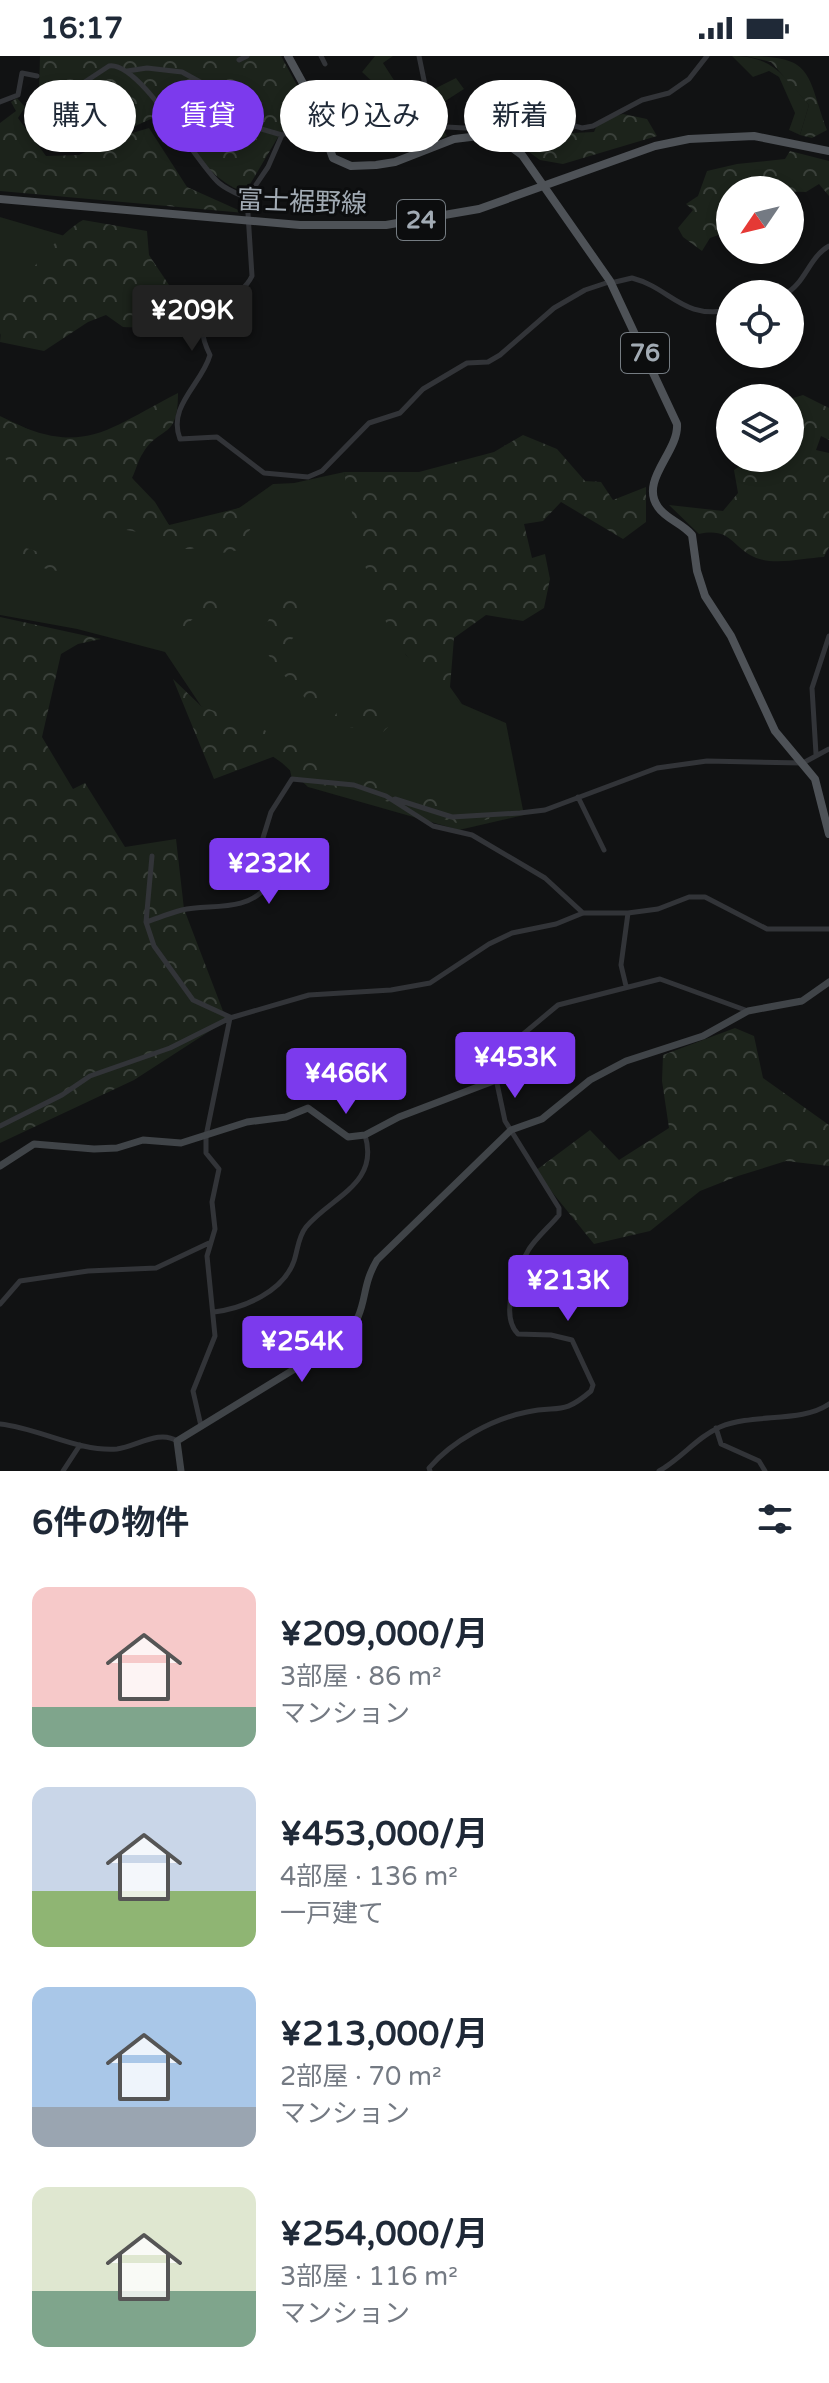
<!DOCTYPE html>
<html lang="ja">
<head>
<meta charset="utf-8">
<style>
  :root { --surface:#fff; --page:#f2f2f3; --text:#1f2937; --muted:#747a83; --accent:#7c3aed }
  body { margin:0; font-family:"Varela Round","Noto Sans JP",sans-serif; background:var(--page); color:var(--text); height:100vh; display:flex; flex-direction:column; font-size:30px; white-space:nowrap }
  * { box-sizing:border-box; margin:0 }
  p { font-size:26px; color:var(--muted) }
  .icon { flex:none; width:44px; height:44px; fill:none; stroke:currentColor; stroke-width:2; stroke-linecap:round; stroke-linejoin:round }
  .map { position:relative; height:1415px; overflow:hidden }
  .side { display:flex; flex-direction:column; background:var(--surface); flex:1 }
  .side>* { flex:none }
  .guide { position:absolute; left:24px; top:24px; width:782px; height:72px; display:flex; gap:16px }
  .needle { width:52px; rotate:235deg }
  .fabs { position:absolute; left:716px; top:120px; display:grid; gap:16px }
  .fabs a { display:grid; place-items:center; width:88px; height:88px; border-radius:50%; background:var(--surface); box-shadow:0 4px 12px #0003; font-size:40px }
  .price { position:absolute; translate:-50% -68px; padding:0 18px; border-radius:8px; background:var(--accent); color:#fff; font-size:26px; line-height:52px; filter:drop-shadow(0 2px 4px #0008) }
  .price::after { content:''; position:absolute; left:50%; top:48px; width:24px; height:18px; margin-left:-12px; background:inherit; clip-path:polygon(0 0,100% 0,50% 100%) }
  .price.active { background:#222; color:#fff }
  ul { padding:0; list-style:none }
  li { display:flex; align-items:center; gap:24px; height:200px; padding:0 32px }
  li span { display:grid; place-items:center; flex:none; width:224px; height:160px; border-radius:16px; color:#555 }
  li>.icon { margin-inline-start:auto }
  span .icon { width:96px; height:96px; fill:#fffc; stroke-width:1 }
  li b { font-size:34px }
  h2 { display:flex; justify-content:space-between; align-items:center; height:96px; padding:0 32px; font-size:34px }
  .pill { padding:0 28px; border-radius:36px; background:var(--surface); box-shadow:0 4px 12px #0003; font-size:28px; line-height:72px }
  .pill.active { background:var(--accent); color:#fff }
  .status { display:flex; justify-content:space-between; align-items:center; height:56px; padding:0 40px; background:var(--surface); direction:ltr }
  .status svg { height:22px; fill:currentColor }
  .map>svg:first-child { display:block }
  .green { fill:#1c231b }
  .forest { fill:url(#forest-crowns) }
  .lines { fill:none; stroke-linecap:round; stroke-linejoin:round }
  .street { stroke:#323438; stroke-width:5 }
  .secondary { stroke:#404448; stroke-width:7 }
  .primary { stroke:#4e5257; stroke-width:8 }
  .labels { text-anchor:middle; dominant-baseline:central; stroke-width:6; stroke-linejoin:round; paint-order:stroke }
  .shield { fill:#0c0d0e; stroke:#757c82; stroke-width:2 }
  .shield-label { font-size:24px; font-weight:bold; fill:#a2abb4 }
  .street-label { font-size:26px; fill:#a2abb4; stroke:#0c0d0e }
</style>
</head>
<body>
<div class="status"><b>16:17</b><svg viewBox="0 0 49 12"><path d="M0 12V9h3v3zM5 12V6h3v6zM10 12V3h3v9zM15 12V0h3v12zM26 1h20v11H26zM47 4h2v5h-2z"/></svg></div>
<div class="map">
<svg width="829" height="1415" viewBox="0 0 829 1415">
  <defs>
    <pattern id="forest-crowns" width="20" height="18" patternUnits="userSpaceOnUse" patternTransform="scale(2)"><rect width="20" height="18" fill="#1c231b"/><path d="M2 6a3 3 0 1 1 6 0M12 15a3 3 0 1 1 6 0" fill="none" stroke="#3a403a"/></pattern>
  </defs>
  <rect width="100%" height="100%" fill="#111213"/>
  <path class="green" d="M375,0H393L383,7L408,46L456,22L464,33L419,62L441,69L447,80L423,91L416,76H387L379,81L373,60L385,58L390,52L380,33L362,16Z
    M732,0C773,0 784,20 809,49L800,79L789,74L795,57L779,21L769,15L753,21Z
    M0,161L65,180L0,279Z
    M0,360L132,422L169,469L239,452L273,428L294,427L344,416L362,478L406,599L462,648L506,667L524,759L459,774L308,731L282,707L201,650L165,596L77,573L0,559Z"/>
  <path class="forest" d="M40,0H281L310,53L308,67L281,76L246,135C221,135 177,78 158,60C127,72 79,103 46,86C38,82 32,70 27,62L39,33Z
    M746,0C814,0 806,16 827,74L812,82L800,79L809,49L771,6Z
    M17,42L25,51L18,62L46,100L79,99L112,83L149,72L187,131L245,157L0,135V67L16,55L11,46Z
    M623,58L647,63L657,80L563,108L540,104L507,80L594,76L599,64Z
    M790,95L829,105V140L819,128L806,136L730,134V175L710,182L702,195L683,181L678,172L693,154L686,148L698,140L707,115L737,108L785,103Z
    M83,164L147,175L149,199L183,250L170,273L123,271L106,259L88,266L44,295L0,286C1,277 1,264 5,255C16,229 59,177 83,164Z
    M178,337C178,385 161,368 143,397C138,404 136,414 132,422L155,446L169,469H188L266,443L239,494L222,497L206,489L191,493H164L138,476L109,471L88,451L52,447L28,439L0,394V361C83,402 104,375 178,337Z
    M803,339L829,352V384L821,380L816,394L829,397V491L824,501C804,502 773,510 754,501C732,491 731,471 699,478L669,449L723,455L738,437L734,414L752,402H790V343Z
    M523,379L557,393L585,425L601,426L613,444L646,431V466L623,483L561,446L543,465L524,468L532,502L545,498L550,523L544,552L523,565L486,559L454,582L450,631L462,648C447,636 431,625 418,612C373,570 355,474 344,416H419L494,396Z
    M0,488C18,487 60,502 76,512C53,523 24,501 0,500Z
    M293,523H297L301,572L289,587L300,605L315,611L323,628L320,642L306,643L281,616L247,570L230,559L200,557L174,579L167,577L153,589L148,583C156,576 164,567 174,561C190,551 201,549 204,528L216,533L245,555L249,551L264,573L286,529Z
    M0,561L101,583L78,588L61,598L42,681L73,733L85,727L125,791L176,783L184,853L223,955L230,962L134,1024L0,1087Z
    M173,623L201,650L285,682L325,716L391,728L458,752L491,756L489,763L463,769L353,735L292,723L286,696L214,723Z
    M342,648L361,654L373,648L383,654L390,669L382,677L339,669L334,661Z
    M735,972L754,980L763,1022L829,1069V1110L786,1105L738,1120L700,1135L650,1175L594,1188L535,1115L590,1074L619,1104L669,1072L662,1025L663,999Z"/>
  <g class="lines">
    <path class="street" d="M321,0L325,8
      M239,4L247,0
      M127,15L147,12L182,16L213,33L251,70L282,79
      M68,37L109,10C140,5 196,107 219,127C227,134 238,138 247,142
      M0,46L18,39L22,17L37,20
      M339,59L348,71
      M403,62L425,29L419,0
      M609,226L585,234L554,252L500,299L488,306L467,307L423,333L400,357L369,367L322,415L308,421L264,417L217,381L180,383C167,350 202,328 210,299C183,245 236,253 252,220L247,142L268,111L282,79L337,57L380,65L410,62L429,70L500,74L515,75L549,63L582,72L593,70L642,44L669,37L689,23L707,0
      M611,227L632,222C671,232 682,264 730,254
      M785,238C805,228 809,201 829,190
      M816,698L812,632L829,580
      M578,741L604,794
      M395,743L452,761L520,757L545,754L657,712L707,705L803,707L829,693
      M152,800L146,866L154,890L193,944L230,961
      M146,866C158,862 170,857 182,854C210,848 247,856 266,831L258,798L271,756L292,723L354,729L386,740L433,770L472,779L545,822L583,857
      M626,930L621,909L628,857
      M0,1070L62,1039L90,1020L170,992L230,962L309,939L391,934L430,927L489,888L512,877L556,868L583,857H628L658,853L689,841H705L767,873H829
      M0,1248L20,1225L88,1215L156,1212L209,1187
      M214,1256C244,1252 283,1236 294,1205C298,1193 298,1181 306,1171C331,1141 380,1128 365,1079
      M0,1368C39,1372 78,1396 117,1393C136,1391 159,1373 177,1385
      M201,1370L193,1335L215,1280L207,1200L215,1173L212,1146L219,1113L206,1097V1080L230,962
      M716,1372L721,1388L759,1405L765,1415
      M63,1415L80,1389
      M430,1415L429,1412C452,1385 492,1363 527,1356C559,1349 562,1360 591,1335L593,1329L572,1284L551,1279L518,1278C499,1259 517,1213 529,1193C537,1181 550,1170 559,1159V1152L505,1065L492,1004L558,949L660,923L748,955
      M659,1415C681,1403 697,1381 720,1371C753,1357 802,1367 829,1348"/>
    <path class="secondary" d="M0,1110L34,1088L94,1093L117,1092L143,1084L181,1087L247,1066L286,1061L308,1052L348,1081L365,1079L399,1061L496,1024
      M181,1415L177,1385L342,1284C371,1253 358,1236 377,1204L511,1074L542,1063L590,1024L626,1005L703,980L748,955L802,945L829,926"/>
    <path class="primary" d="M288,0L311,42L333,102L351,110L376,109L395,106L454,83L479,80L507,88L522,99L610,225L677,368C679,396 639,424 658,451C666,463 682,467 692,479L697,515L705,540L731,580L775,675L815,723L829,778
      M0,143L300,169H386L479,153L655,90L689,83L754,80L829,95"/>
  </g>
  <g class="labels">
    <g class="shield">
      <rect x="397" y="144" width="48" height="40" rx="6"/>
      <rect x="621" y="277" width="48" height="40" rx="6"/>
    </g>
    <g class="shield-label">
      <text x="421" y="164">24</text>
      <text x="645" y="297">76</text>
    </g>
    <g class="street-label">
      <text transform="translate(302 146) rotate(2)">富士裾野線</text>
    </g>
  </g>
</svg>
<div class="fabs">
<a><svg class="needle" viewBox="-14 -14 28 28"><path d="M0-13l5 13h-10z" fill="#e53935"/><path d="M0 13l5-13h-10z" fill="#747a83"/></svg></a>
<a><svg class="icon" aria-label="locate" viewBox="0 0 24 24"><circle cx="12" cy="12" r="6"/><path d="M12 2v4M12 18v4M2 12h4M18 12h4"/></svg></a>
<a><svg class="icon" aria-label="layers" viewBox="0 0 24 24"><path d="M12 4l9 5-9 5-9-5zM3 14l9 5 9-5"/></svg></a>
</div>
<b class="price active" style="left:192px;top:297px">¥209K</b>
<b class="price" style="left:269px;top:850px">¥232K</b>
<b class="price" style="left:515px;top:1044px">¥453K</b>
<b class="price" style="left:346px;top:1060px">¥466K</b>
<b class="price" style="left:568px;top:1267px">¥213K</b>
<b class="price" style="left:302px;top:1328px">¥254K</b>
<div class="guide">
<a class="pill">購入</a>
<a class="pill active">賃貸</a>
<a class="pill">絞り込み</a>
<a class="pill">新着</a>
</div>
</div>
<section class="side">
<h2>6件の物件<svg class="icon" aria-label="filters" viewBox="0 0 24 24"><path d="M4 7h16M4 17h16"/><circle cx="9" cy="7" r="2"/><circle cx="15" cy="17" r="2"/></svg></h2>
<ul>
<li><span style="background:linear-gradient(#f6c9c9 75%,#7fa58c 0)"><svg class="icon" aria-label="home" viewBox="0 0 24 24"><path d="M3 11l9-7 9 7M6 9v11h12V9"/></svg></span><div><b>¥209,000/月</b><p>3部屋 · 86 m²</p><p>マンション</p></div></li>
<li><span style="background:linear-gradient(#c9d6e8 65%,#8fb573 0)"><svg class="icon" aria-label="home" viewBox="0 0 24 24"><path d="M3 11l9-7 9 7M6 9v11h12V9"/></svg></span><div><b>¥453,000/月</b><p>4部屋 · 136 m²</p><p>一戸建て</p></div></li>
<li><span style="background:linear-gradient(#a9c7e8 75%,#9aa5b1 0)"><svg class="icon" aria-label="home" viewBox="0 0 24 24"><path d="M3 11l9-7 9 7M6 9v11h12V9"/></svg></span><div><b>¥213,000/月</b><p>2部屋 · 70 m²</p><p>マンション</p></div></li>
<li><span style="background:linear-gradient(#dfe7d0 65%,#7fa58c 0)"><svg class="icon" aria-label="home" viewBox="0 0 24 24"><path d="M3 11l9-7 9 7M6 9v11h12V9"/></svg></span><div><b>¥254,000/月</b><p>3部屋 · 116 m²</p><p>マンション</p></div></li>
</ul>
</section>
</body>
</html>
